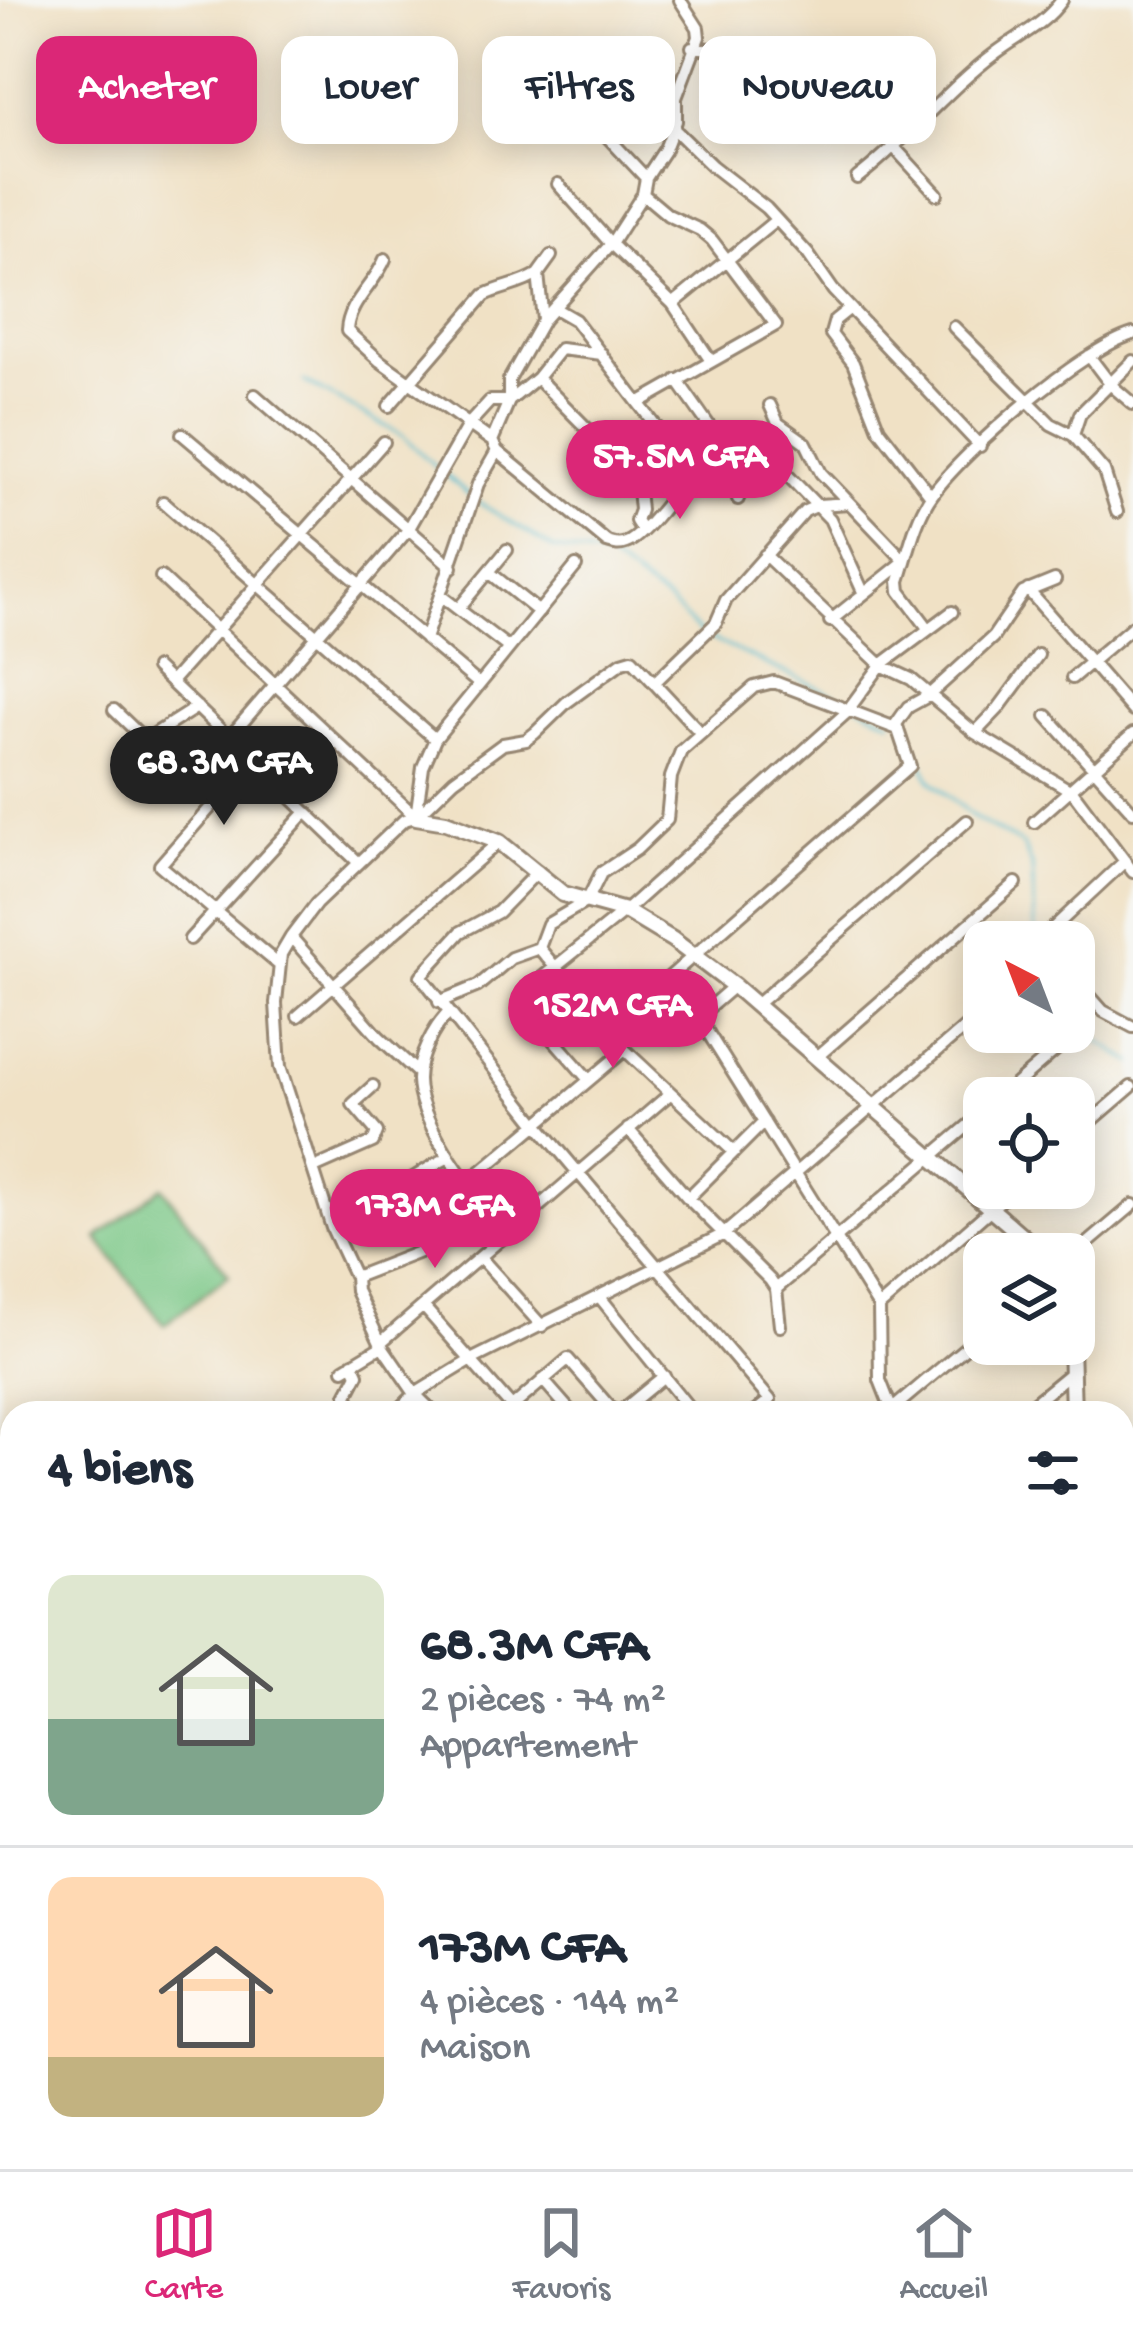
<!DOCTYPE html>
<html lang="fr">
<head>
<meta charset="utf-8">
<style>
  :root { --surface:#fff; --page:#f6f6f7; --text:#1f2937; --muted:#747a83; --line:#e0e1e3; --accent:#db2777 }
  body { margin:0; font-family:"Gochi Hand",sans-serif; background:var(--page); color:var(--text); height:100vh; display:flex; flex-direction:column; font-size:45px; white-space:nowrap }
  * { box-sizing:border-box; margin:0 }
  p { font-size:39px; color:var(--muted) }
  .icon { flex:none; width:66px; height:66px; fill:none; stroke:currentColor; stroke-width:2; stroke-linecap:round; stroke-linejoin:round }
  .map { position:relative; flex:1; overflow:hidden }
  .details { position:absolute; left:0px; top:1401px; width:1134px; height:768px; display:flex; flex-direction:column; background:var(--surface); border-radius:36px 36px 0 0; box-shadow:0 6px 30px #0003 }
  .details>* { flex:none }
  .top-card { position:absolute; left:36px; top:36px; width:1062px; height:108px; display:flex; gap:24px }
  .needle { width:78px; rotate:318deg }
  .buttons { position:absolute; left:963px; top:921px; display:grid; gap:24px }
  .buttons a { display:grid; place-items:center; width:132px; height:132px; border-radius:24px; background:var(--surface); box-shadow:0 6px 30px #0003; font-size:60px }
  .price { position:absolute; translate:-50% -102px; padding:0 27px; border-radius:42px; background:var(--accent); color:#fff; font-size:39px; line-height:78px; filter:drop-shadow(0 3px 6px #0008) }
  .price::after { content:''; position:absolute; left:50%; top:72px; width:36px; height:27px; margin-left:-18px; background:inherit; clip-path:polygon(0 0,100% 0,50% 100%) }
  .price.active { background:#222; color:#fff }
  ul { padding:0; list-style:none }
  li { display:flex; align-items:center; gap:36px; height:300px; padding:0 48px }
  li+li { border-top:3px solid var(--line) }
  li span { display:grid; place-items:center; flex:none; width:336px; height:240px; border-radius:24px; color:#555 }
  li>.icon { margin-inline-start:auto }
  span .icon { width:144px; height:144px; fill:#fffc; stroke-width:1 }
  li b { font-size:51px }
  h2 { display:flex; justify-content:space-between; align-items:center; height:144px; padding:0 48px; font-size:51px }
  .chip { padding:0 42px; border-radius:24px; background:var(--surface); box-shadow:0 6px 30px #0003; font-size:42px; line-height:108px }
  .chip.active { background:var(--accent); color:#fff }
  .tab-bar { display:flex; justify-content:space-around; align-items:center; height:168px; border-top:3px solid var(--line); background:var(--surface); font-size:33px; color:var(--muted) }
  .tab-bar a { display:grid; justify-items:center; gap:6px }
  .tab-bar .active { color:var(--accent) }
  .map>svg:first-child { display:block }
  .green { fill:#7ac786; stroke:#5a7852; stroke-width:3 }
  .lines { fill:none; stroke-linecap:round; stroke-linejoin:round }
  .stream { stroke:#4fbacc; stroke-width:3 }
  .street-casing { stroke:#968672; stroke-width:16 }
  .secondary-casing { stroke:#968672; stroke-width:20 }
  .street { stroke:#fff; stroke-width:10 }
  .secondary { stroke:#fff; stroke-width:14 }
</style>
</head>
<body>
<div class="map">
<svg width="1133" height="2169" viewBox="0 0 1133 2169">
  <rect width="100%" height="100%" fill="#f6f6f2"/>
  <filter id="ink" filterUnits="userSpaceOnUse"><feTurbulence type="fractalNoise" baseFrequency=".00833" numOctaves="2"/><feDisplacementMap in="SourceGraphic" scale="24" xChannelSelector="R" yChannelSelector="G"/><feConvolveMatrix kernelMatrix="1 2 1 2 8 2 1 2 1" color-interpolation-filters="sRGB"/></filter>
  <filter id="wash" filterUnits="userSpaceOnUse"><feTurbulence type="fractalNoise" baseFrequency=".004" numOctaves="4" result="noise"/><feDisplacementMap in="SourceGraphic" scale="48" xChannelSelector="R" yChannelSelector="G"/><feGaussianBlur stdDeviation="2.7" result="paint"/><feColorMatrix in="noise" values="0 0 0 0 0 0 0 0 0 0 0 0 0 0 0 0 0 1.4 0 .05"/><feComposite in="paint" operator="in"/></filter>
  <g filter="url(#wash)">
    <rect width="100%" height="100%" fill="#f0e1c5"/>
    <path class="green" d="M162,1187L229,1275L164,1325L97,1238Z"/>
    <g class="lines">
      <path class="stream" d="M304,381L403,436L437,468
        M445,474L469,495
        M476,501L554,549L607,557L670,603L701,634
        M709,638L848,701
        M856,705L891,721
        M904,729L931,781L975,818L1023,845L1032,865L1036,942
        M1074,1010L1093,1037L1133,1063"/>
    </g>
  </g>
  <g filter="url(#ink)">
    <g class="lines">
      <g class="street-casing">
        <path id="street" d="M692,47L711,49L870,121L937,194
          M673,128L712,166L766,208L808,254L833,290L980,446
          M602,131L646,178
          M857,178C907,140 947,89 997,52C1021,34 1044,25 1062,0
          M558,184L611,244L673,304L711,361
          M385,259C375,284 348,303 347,331L380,361L492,441
          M673,304L775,221
          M850,308L835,320L831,334L853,363L879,429L931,496
          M543,320L538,274L551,256
          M954,327L1051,424L1073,435L1104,471L1117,512
          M1089,356L1111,385L1133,404
          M537,378L637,479L640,510L636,521L641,529
          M677,380L722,444
          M255,395L452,567
          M640,402L776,325L712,240L700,230L668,215L643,194
          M770,405L778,423L806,443L821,473L905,561L830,621
          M389,406L485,295C503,286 522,285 538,274
          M182,434L479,684
          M1073,435L1080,414L1133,361
          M497,451L607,542C614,544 618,546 626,543C644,537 678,489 691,472L575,320L556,309
          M738,499L744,474L766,453L830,519L864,594
          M163,502L435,739
          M765,555L881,665L911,679L975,733L1073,792L1133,872
          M489,572L539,612
          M161,577L416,817
          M1028,590L1133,711
          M441,596L509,648
          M458,609L507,550
          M928,628L900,591L899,581C908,554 915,518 932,495C964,450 1082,349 1133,334
          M425,639L478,484L497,451L492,441L509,401L537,378L560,349L602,354
          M156,668L359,863
          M1072,678L1133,626
          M171,682L384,442
          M654,683L716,623L726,600L805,511L819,505L849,503
          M114,710L213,805
          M1047,716L1133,812
          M975,733L998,709L1038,655
          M229,738L408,530L468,425L490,401H509V380L543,320L611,244L643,194L646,178L665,149L676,121V98L699,37L698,28L680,0
          M145,740L197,707
          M252,760L160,865L279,965
          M416,817L423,767L435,739L576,566
          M1034,822L1133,734
          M538,871L498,912L461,932L421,976L537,1124L770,1400L754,1413
          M1048,933L1125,861
          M291,937L379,1037L418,1073
          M190,939L306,812
          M539,948L625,1050L734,1152
          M672,975L879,1307L880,1380L893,1413
          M1080,985L1103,1011L1133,1027
          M439,1002L478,986L511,958L539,948L548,924L587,901L601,873L637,849L667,820L671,777L681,751L754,687L774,682L898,729
          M756,1005L967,821
          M448,1013C433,1029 418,1057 418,1080C418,1126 479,1199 506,1235
          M298,1016L499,842
          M698,1017L734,986
          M609,1030L910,766L896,724L908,707L928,696L993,637L1023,593L1055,580
          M817,1057L1016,883
          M589,1080L521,1002L523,993L625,911L845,714L881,665L952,612
          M1000,1098L1072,1036
          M628,1129L688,1198L770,1280L776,1289L780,1326
          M1074,1136L1131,1087
          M314,1168L373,1142L377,1132L353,1104L373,1086
          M467,1183L625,1050
          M688,1198L764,1122
          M332,1228C374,1209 407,1178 449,1157
          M1074,1255L1133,1205
          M480,1257L542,1326
          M355,1277L427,1249L487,1210
          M776,1289L984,1112
          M599,1296L693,1413
          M423,1306L517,1413
          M879,1307L1015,1188
          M380,1343L671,1093
          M353,1363L358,1374L347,1395L355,1413
          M344,1369L382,1346
          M543,1380L572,1413
          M890,1411L984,1332
          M396,1413L415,1394L471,1360L724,1234L984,1011
          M434,1413L415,1394L382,1346L356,1291L355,1277L332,1228L280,1067L276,1003L281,954L291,937L316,904L404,820L416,817L454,780L503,744L526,740L535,733L567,702L622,662L632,659L700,732
          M505,1413L568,1359L615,1413
          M619,1413L664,1376
          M1022,1413L1073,1371
          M1122,1485L1133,1476
          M0,1505L12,1497
          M1122,1579L1133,1569
          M1122,1645L1133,1658
          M0,1660L12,1663
          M1122,1743L1133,1756
          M0,1750L12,1767
          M1122,1848L1133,1861
          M0,1868L12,1890
          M1122,1959L1133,1949
          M0,1982L12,2003
          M1122,2044L1133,2034
          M1122,2105L1133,2103
          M0,2120L12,2123
          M146,2157L191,2169
          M245,2157L248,2169
          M377,2157L379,2169
          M456,2157L459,2169
          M533,2157L536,2169
          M613,2157L615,2169
          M695,2157L698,2169
          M775,2157L778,2169
          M856,2157L858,2169
          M935,2157L938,2169
          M1014,2157L1017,2169
          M40,2169L42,2157
          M116,2169L119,2157"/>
      </g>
      <g class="secondary-casing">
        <path id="secondary" d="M416,817L446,822L499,842L563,894L625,911L673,940L734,986L1043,1254
          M1071,1344L1073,1413
          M1122,1540L1133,1553"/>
      </g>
      <use href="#street" class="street"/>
      <use href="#secondary" class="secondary"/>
    </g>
  </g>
</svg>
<div class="buttons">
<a><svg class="needle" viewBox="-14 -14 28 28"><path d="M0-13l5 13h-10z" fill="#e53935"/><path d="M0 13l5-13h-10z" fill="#747a83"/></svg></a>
<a><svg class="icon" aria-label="locate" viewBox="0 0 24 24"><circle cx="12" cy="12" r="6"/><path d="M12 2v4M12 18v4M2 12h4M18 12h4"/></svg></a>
<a><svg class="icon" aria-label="layers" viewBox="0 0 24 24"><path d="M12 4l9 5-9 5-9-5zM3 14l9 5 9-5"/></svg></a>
</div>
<b class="price" style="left:680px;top:522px">57.5M CFA</b>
<b class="price active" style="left:224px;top:828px">68.3M CFA</b>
<b class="price" style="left:613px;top:1071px">152M CFA</b>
<b class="price" style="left:435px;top:1271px">173M CFA</b>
<div class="top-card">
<a class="chip active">Acheter</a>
<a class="chip">Louer</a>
<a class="chip">Filtres</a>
<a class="chip">Nouveau</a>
</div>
<section class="details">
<h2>4 biens<svg class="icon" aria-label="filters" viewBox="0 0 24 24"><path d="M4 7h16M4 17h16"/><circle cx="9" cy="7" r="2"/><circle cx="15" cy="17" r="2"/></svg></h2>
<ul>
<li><span style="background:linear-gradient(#dfe7d0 60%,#7fa58c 0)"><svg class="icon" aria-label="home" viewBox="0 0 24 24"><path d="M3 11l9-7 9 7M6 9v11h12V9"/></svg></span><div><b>68.3M CFA</b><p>2 pièces · 74 m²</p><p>Appartement</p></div></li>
<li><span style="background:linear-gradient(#ffd9b3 75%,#c2b280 0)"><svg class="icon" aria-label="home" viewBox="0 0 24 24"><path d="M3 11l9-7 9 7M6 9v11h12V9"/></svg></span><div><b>173M CFA</b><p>4 pièces · 144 m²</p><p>Maison</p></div></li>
</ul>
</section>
</div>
<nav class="tab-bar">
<a class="active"><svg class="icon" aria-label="map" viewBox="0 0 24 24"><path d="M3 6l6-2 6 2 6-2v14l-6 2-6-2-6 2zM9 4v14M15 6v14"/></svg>Carte</a>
<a><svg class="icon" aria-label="saved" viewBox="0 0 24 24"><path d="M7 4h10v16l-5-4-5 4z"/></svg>Favoris</a>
<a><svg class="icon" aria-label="home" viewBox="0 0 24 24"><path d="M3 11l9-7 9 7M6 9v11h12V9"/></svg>Accueil</a>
</nav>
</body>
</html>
